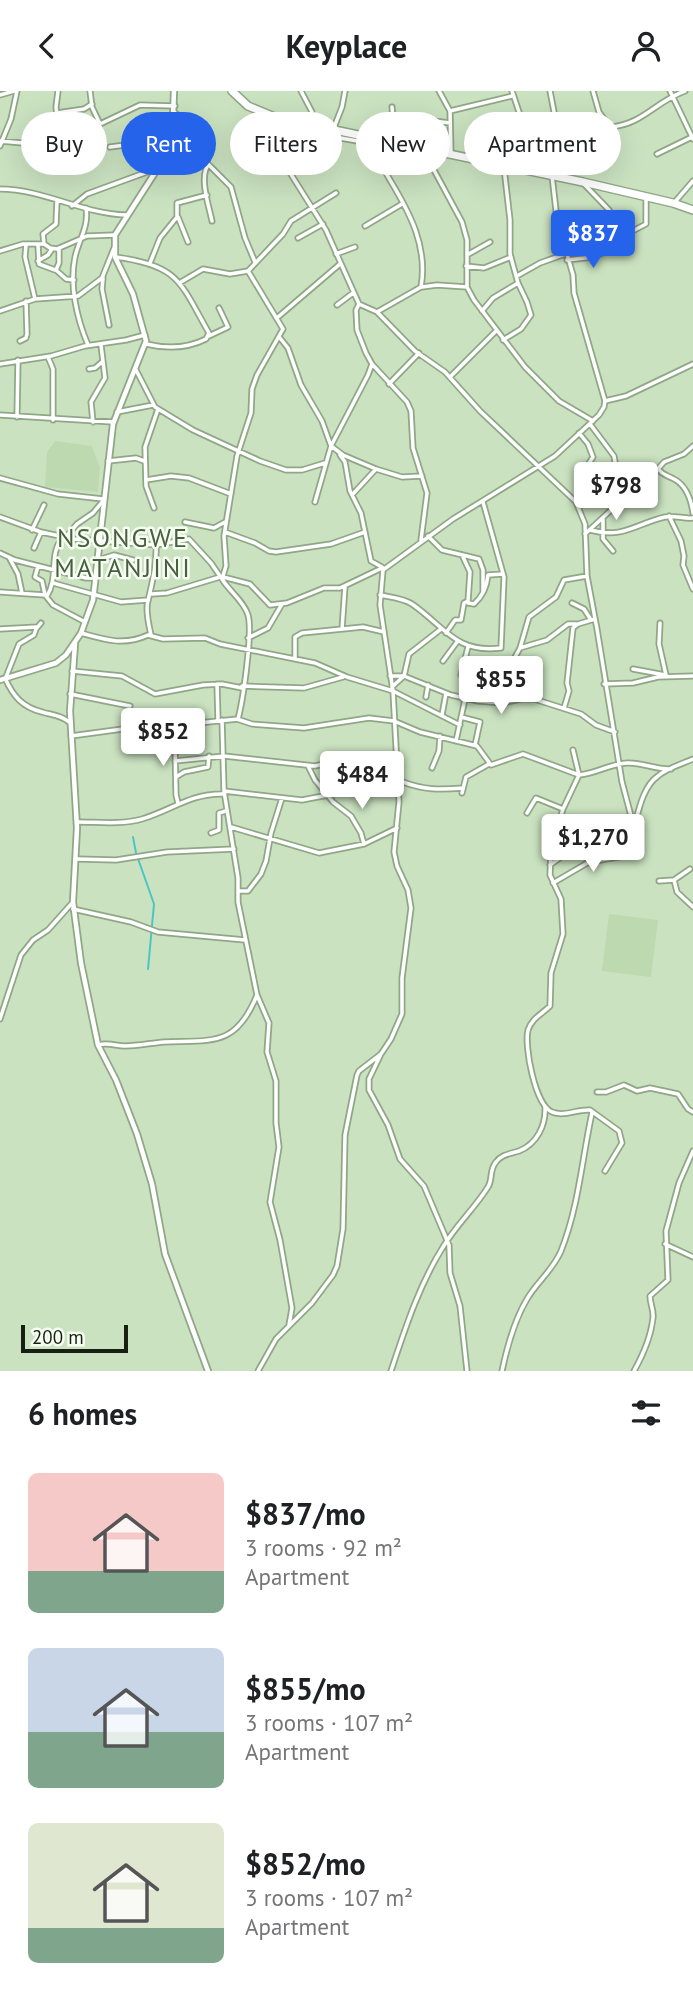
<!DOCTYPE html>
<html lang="en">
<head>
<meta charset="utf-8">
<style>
  :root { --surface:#fff; --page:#f6f6f6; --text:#202124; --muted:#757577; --accent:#2563eb }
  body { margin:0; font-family:"PT Sans",sans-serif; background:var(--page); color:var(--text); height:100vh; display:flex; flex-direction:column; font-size:26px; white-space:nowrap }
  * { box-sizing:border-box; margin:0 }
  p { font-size:23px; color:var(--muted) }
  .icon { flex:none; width:38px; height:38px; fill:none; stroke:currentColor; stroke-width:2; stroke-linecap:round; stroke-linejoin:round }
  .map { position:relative; height:1280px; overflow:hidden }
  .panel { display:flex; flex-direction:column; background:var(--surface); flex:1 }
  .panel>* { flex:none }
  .hud { position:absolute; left:21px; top:21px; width:651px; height:63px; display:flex; gap:14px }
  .scale { position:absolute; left:21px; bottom:18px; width:107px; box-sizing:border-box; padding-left:7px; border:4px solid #172013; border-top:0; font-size:19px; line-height:24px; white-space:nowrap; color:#172013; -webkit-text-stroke:5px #f5fef1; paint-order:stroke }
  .price { position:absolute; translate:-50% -60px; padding:0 16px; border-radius:7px; background:#fff; color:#222; font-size:23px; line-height:46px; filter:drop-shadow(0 2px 4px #0008) }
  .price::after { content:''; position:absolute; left:50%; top:42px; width:21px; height:16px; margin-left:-10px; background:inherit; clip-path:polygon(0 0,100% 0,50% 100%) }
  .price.on { background:var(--accent); color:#fff }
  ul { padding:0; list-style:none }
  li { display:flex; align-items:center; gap:21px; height:175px; padding:0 28px }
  li span { display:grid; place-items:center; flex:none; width:196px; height:140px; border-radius:10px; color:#555 }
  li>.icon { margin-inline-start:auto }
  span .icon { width:84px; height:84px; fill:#fffc; stroke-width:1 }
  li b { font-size:30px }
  h2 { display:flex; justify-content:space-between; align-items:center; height:84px; padding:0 28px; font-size:30px }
  .tag { padding:0 24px; border-radius:32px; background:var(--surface); box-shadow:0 7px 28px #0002; font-size:24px; line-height:63px }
  .tag.on { background:var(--accent); color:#fff }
  header { display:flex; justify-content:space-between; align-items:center; height:91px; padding:0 28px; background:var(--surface); font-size:32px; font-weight:700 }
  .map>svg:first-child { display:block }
  .built { fill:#bcd9b0 }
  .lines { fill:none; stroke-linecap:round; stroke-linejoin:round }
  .stream { stroke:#4dc4c5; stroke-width:2 }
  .minor-casing { stroke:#90a787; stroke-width:7 }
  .tertiary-casing { stroke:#90a787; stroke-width:8 }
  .trunk-casing { stroke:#90a787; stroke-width:10 }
  .minor { stroke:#fff; stroke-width:3.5 }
  .tertiary { stroke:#fff; stroke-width:4.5 }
  .trunk { stroke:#fff; stroke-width:7 }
  .labels { text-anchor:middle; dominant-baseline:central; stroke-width:5; stroke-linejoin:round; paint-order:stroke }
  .quarter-label { font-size:26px; letter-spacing:2px; fill:#4a5e41; stroke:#f5fef1 }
</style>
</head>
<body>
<header><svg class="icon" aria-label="back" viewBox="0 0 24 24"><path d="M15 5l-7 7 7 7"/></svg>Keyplace<svg class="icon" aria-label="person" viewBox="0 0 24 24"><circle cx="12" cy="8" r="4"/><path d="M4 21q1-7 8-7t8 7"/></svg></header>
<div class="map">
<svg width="693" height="1280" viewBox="0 0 693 1280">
  <rect width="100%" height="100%" fill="#cae2c0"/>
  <path class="built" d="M55,350L92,355L100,377L98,401L45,396L47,361Z
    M609,823L658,829L651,886L602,880Z"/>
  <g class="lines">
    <path class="stream" d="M133,746L136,762L154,813L148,878"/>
    <g class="minor-casing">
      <path id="minor" d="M58,0L56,16L61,65
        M90,0L92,16L100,33
        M301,0L312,21L311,33
        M439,0L450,20L451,63
        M550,0L555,26
        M593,0L599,21L610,36C642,34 656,10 685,0
        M670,0L693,48
        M0,4L14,0
        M392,16L395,51
        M450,20L512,5
        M174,21L187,31L207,72L231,96L245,147L255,171
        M57,22L84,18L92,13
        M261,22L287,77L326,139L359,213L377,221L415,260L445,281L480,320L576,411L585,433L587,485L597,538L622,691L631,725V747
        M394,25L450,32
        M333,39L342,16L345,0
        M270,42L279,38H288L369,52
        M367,46C372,63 382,74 390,89C410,122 428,156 421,196L377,221
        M0,50L34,53L78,46L98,34L140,14L175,15
        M0,55L11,28L17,0
        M110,56L133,53L164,54
        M415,58L428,68L462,131L467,149V196L474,209L525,276L559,310L593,330
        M657,63L692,46
        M208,74C199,87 209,115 212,130
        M584,93L609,119
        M0,98C43,98 83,123 126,124
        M674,112L693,90
        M72,115L87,103L158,77L192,78L207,72
        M86,117C89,136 79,148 75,166C69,194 77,228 88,254
        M178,126L188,151
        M365,135L402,113
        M623,145L646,133V105
        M298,147L323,133
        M44,153L43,143L56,133L57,110
        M26,154L25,166L35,208
        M38,154L39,173L55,179
        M59,157V172L56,179L66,188L74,189
        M0,160L23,153H44L50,157L57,158L87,145L115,144
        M336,163L355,156
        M467,164L490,151
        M115,166C179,174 180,191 209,242L206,248C186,258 167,258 146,253
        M567,169L593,166L611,158
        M38,170L48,164L52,158
        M150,172L160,147L177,126V112L207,104
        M466,175L484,177L511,166
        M517,185L540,172L565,163
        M103,187L102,198L109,234
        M181,191L203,178L230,183L248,180
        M422,196L437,194L467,196
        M359,213L356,219L357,239L366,262L372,273L407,311L411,320L413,357L427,402L421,449
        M337,214L353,202
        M0,220L35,208L78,205L102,187L114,157
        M482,220L493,207L518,192
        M278,226L340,173
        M209,245L228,236L219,217
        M280,247L288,257L301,294L322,330L331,355L343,364L376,378L402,386L422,385
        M503,249L521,238L531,224L527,211L518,192L510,163V129L504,77
        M20,250L26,247L27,243L26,210
        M48,266L53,278V329
        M0,273L51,265L85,255L126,249L145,244
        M89,278L95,277L102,271
        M136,279L155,316L193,339L260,370L286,379H302L325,372
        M450,286L497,239
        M389,293L419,262
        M605,310L626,305L693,273
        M117,321L153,314
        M0,324L113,331
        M17,326L18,269
        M93,331L91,311L105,287L101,254
        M340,364L345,371L350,400L361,422L371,470L382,476
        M108,370L136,367L144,370
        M658,378C663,384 666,384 672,387C686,393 691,408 693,422
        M0,387L58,403L103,408
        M146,389L171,385L189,387L231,403
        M620,391L651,386L664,371L684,363L693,355
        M352,404L376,378
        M315,411L331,355L368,284L372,273
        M576,411L584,380L593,366L588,353L579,342
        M154,417L146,395L145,356L158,318
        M669,425L681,450L684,465L683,474L693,498
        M0,426L41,441L74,448L156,454L189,448L211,472L222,488
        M603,428V448L613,460
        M185,431L214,437L225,431
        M32,439L44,414
        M590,439C624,448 635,433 665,426C674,424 684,428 693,427
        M225,441L255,452L269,460L276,461L331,453L365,441
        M585,443L610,420L621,405L614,365L590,333
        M428,445L442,459L479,468L483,479V501
        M66,446L77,433L93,422L103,410
        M34,457L41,441
        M0,462L15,469L86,487H96
        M10,468L18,483L22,502
        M98,469L114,464L133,469
        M38,475L35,486L42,490L45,504
        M223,486L250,493L270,514L287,512L324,497H340L382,477
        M53,492L121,511L148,509
        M0,501L45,504L53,514L85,531
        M152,503L167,502L220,486
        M380,504C390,506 403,507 412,513C444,535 456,563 501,557L504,486L483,411
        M47,505C59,486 48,463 63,446
        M468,512L474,513C482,506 487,495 488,484L503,483
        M572,512L584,518L591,529
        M660,532L659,553L666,584
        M0,538L37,536
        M342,538L345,495
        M81,542C106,549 124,555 148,544L163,548L205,547L220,553L315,572L347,586L393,600L460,634
        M446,542L455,529H461L464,512L468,510L470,481L462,464
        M151,544C149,535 145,519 148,510C152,492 157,474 156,454
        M248,547L268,537L282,513
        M520,557L547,549L568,533H576
        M295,567V546L302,542L363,536L384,541
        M443,570L457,551
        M633,578L665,584
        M72,580L122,585L155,603L203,594L222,593L242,597
        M461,584L468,556
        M390,585H404L451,604L478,610L502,612L521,608H534L581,623L596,634L615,641
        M6,586L19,553L34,544L36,538L41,532
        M5,587C13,605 22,616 42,621C52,624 61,624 69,631
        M217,593L218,629
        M604,593L633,592L658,586L693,585
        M242,595L304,597L343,586
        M392,596L404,585L409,563L441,538
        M70,603L130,615
        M426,606L428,594
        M534,608C533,594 530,578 515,571L514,568L520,557L529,526L556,506L564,489L587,485
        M564,617L569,600L567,592L573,537L578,533L595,528
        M442,624L446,602
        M461,626L480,631L475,654
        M237,628L252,633L304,637L369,627L394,630L420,641L477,655L491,674L523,663L579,684
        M222,629L224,700L238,787V811L257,904L269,932L267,961L276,990V1032L279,1056L270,1111L280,1149L292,1217L289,1234
        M178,634L175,655L176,704L178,712
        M71,645L145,635L178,634L238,628C243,609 253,541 248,524C244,510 229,500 222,488L226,475L224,445L237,365L251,322L252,298L257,284L283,238L248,180L283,143L291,130L336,102
        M456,650L465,608
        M573,659L579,684
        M175,670L224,665L315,675L361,664L397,667
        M308,675L315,689L333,711L351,725L361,742L364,753
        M432,677L439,660L440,645
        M176,686L184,681L208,676L209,665
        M398,694L403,691C424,699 440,699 463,697
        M224,700L302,709L365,697L398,699
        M462,702L466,686L489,673
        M527,722L536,707L563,718
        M77,731C98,731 121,734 142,728C172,719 191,702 224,703
        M231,736L319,762L364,753L397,737
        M633,740C638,723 642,696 658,685C667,677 682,673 693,668
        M211,742L219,739V722L226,720
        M556,744L559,756L565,761
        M77,768L116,769L167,761L234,758
        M550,774L572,758L594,748L631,725
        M674,789L677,801L693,816
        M659,790L674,789L690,778
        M553,792L589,771L630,764L631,747
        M239,800H248L261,783L266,770L271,742L282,707
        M73,818L131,831L158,841L245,849
        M0,928L21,864L33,849L48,839L73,811
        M98,954C108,951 116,955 125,955C138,955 151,952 164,951C213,949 236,956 257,904
        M380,965L369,988V999L388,1034L400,1068L424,1095L449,1154L450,1182L460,1215L467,1280
        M597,1001H606L624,994L637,1000L650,997L678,1003L688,1018L693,1021
        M605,1080L622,1052L619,1040L590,1019C577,1018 565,1026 552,1021C535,1014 524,955 528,939C532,927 542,923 550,915L551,882L563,843L561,808L550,784L551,757L563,718L579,684C598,682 609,673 627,672C642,671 656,679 671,678
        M665,1153L693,1166
        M258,1280L276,1248L312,1212L333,1184L337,1175L343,1138L345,1044L357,984L359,980L381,963L391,948L402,923V887L411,817L408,799L397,775L394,761L399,711L393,600L380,514L383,479L453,428L555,365L599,324L604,316L605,310L574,202L573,184L557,128L552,85L521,27L512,0
        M391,1280C405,1238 419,1194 443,1156C456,1134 475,1117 488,1096C493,1088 489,1079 496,1071C502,1063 510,1063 519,1060C537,1053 546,1034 545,1016
        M502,1280C507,1256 514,1230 527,1208C537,1191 553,1179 561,1160C579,1115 582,1067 592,1022
        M634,1280C643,1264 651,1245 653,1227C654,1219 650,1213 650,1205L668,1189L666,1140L679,1092L693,1060"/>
    </g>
    <g class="tertiary-casing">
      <path id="tertiary" d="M75,553L70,620L77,737L73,811L81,872L98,954L116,989L137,1043L152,1093L165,1163L208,1280
        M0,589L56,572L66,564L81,542L93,509L113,333L146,250L133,203L115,166V144L158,77L173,25L174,0"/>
    </g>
    <g class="trunk-casing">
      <path id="trunk" d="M232,0L248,15L277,27L583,91L673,112L693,119"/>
    </g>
    <use href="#minor" class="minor"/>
    <use href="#tertiary" class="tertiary"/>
    <use href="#trunk" class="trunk"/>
  </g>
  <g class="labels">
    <g class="quarter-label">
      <text x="123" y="446">NSONGWE<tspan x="123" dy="30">MATANJINI</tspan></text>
    </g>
  </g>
</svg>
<div class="scale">200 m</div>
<b class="price on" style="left:593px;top:179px">$837</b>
<b class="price" style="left:616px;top:431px">$798</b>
<b class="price" style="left:501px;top:625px">$855</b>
<b class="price" style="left:163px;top:677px">$852</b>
<b class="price" style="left:362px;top:720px">$484</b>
<b class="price" style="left:593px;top:783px">$1,270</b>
<div class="hud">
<a class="tag">Buy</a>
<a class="tag on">Rent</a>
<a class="tag">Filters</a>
<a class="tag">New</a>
<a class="tag">Apartment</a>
</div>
</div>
<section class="panel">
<h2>6 homes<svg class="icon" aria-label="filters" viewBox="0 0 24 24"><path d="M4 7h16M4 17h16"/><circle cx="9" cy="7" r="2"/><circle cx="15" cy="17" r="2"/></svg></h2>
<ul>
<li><span style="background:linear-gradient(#f6c9c9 70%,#7fa58c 0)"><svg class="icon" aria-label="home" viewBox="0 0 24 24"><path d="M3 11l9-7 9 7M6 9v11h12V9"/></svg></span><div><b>$837/mo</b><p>3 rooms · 92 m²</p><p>Apartment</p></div></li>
<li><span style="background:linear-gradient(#c9d6e8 60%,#7fa58c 0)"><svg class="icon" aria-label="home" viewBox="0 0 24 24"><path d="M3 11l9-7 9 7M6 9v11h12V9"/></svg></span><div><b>$855/mo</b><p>3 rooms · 107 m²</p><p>Apartment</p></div></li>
<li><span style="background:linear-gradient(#dfe7d0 75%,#7fa58c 0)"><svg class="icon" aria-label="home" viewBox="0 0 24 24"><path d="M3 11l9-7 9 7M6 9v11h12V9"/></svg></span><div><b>$852/mo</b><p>3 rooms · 107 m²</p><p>Apartment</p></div></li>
</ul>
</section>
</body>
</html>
